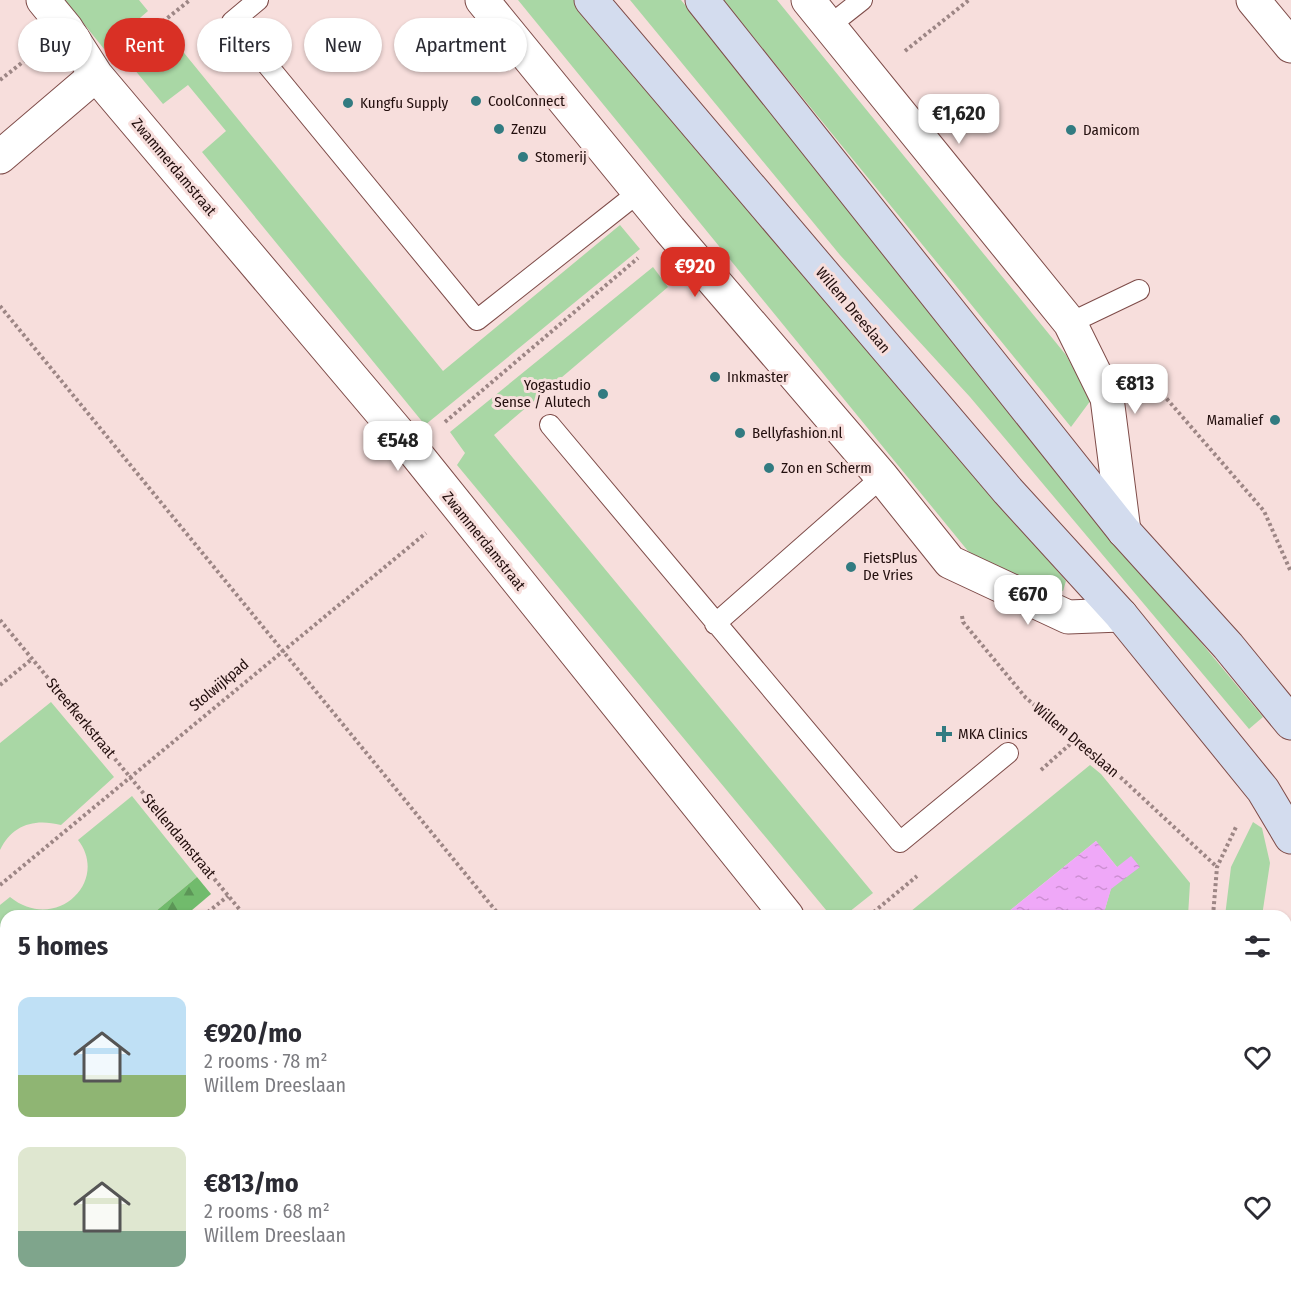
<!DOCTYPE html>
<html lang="en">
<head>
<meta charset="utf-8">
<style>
  :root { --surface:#fff; --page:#f7f7f7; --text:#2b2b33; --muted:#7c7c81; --accent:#d93025 }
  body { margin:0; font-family:"Fira Sans Condensed",sans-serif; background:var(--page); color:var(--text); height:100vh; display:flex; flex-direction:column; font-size:22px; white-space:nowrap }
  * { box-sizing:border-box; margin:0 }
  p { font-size:20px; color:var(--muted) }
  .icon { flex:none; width:33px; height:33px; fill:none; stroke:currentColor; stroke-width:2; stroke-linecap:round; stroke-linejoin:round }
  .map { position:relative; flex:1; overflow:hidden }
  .side { position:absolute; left:0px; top:910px; width:1292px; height:386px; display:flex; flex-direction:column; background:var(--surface); border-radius:18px 18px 0 0; box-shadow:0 2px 4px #0004 }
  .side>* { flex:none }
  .hud { position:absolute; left:18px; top:18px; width:600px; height:54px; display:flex; gap:12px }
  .price { position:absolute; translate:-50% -51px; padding:0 14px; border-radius:12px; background:#fff; color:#222; font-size:20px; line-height:39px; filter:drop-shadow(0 2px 3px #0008) }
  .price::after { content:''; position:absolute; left:50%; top:36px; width:18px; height:14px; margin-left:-9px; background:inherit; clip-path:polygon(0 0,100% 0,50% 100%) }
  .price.selected { background:var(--accent); color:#fff }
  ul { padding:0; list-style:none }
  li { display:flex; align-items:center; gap:18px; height:150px; padding:0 18px }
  li span { display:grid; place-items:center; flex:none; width:168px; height:120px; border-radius:12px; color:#555 }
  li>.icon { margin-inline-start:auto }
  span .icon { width:72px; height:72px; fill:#fffc; stroke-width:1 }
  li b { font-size:26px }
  h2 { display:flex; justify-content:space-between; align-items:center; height:72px; padding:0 18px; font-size:26px }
  .chip { padding:0 21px; border-radius:27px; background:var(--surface); box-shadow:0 2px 4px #0004; font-size:21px; line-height:54px }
  .chip.selected { background:var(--accent); color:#fff }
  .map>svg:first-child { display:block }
  .green { fill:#a9d7a5 }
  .forest { fill:url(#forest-firs) }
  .park { fill:url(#park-crowns) }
  .water { fill:url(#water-ripples) }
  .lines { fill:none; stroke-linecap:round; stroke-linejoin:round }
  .service-casing { stroke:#7e4c49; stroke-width:22 }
  .minor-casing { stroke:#7e4c49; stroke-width:35 }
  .secondary-casing { stroke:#7e4c49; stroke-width:35 }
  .path { stroke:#9d8685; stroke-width:4; stroke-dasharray:3 3; stroke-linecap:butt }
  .service { stroke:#fff; stroke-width:20 }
  .minor { stroke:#fff; stroke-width:33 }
  .secondary { stroke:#d3dcee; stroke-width:33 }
  .poi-dot { fill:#327b81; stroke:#f7dedc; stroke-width:2 }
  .labels { text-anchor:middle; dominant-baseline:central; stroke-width:6; stroke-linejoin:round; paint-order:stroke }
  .poi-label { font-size:15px; fill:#230f0e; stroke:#f7dedc; text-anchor:start }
  .street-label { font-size:15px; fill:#230f0e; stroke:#f7dedc }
</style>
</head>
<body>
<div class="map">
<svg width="1291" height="1295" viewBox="0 0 1291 1295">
  <defs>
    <pattern id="forest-firs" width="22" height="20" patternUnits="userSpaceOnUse" patternTransform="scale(1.5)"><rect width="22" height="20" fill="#71bb6c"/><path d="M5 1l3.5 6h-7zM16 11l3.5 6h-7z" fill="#5c9657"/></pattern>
    <pattern id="park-crowns" width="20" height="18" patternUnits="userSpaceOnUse" patternTransform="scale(1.5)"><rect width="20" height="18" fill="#a9d7a5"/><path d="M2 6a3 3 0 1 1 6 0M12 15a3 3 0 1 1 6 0" fill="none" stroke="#91b78d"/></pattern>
    <pattern id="water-ripples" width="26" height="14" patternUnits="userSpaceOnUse" patternTransform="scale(1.5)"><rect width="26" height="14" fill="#efa8f8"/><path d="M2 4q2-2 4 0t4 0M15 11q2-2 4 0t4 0" fill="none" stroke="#cd8fd3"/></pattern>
  </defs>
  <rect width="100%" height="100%" fill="#f7dedc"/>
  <path class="green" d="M65,0H139L148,11L104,49Z
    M518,0H574L1066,581L1063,591L1017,585L968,551Z
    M630,0H681L870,229L987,385L1263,717L1249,729L970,397L840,255Z
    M723,0H777L1066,355L1091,400L1071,427Z
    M167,32L443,371L620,225L640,249L425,425L202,152L226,131L188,85L163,104L129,63Z
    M653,267L668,287L494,435L873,893L844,916H831L457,465L465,453L450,432Z
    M51,702L114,777L61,825C34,818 12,825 0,850V743Z
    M1090,765L1101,774L1190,883L1188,916H1103L1117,867L1096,841L1003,916H905Z
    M132,796L197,877L150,916H6V994L0,988V905L10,897C56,934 110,881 78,840Z
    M1253,822L1262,828L1270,863L1262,916H1225L1231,867Z
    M1286,1001L1291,1009V1064L1286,1058Z
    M1286,1106L1291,1109V1295H1251V1290H1286Z
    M1135,1290H1200V1295H1136Z"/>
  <path class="forest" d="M197,877L211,894L185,916H150Z"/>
  <path class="park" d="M525,1290H795L800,1295H519Z"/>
  <path class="water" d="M1096,841L1117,867L1131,856L1140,867L1111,889L1103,916H1003Z
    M1200,1290H1251V1295H1200Z"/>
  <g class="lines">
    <g class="service-casing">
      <path id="service" d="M258,0L232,22L477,320L639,192
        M829,26L862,0
        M1070,323L1139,290
        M550,425L900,842L1008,753
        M715,624L882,477"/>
    </g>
    <g class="minor-casing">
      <path id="minor" d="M43,0L66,28L96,75L413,450L787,916
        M482,0L670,230L882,477L950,562L1068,617L1121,615
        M808,0L1070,323L1107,398L1124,531
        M1253,0L1291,46
        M0,157L96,75
        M1105,1290L1106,1295
        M409,1295L415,1290"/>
    </g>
    <g class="secondary-casing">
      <path id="secondary" d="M591,0L1008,491L1121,615L1263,790L1291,837
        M702,0L1124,531L1228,646L1291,723"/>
    </g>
    <path class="path" d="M130,48L190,0
      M905,51L969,0
      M0,80L33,54
      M0,306L500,916
      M1147,376L1264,511L1291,572
      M445,422L638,258
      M962,616L963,622L1026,698L1104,762L1217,867
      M0,620L245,916
      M0,685L32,659
      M1041,770L1076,739
      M0,885L426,533
      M203,916L228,896
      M869,916L917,876
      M1213,916L1217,867L1236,827
      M0,1005L6,1012
      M1286,1075L1291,1079
      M235,1290L239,1295
      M814,1290L818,1295
      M305,1295L311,1290"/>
    <use href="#service" class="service"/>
    <use href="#minor" class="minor"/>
    <use href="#secondary" class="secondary"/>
  </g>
  <g class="poi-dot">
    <circle cx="476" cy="101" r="6"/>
    <circle cx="348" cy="103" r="6"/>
    <circle cx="499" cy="129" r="6"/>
    <circle cx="1071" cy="130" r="6"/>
    <circle cx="523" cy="157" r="6"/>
    <circle cx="715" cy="377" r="6"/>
    <circle cx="603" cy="394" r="6"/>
    <circle cx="1275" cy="420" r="6"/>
    <circle cx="740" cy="433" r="6"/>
    <circle cx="769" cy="468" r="6"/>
    <circle cx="851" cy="567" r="6"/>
    <path d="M941 725h6v6h6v6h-6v6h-6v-6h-6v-6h6z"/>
  </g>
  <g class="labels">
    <g class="poi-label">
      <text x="488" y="101">CoolConnect</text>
      <text x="360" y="103">Kungfu Supply</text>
      <text x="511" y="129">Zenzu</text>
      <text x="1083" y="130">Damicom</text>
      <text x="535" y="157">Stomerij</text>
      <text x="727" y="377">Inkmaster</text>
      <text x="591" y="385" text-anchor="end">Yogastudio<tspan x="591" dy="17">Sense / Alutech</tspan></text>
      <text x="1263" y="420" text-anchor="end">Mamalief</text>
      <text x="752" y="433">Bellyfashion.nl</text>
      <text x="781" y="468">Zon en Scherm</text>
      <text x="863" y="558">FietsPlus<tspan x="863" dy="17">De Vries</tspan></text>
      <text x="958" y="734">MKA Clinics</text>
    </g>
    <g class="street-label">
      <text transform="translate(174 167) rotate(50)">Zwammerdamstraat</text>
      <text transform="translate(853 310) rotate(50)">Willem Dreeslaan</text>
      <text transform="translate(484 541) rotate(51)">Zwammerdamstraat</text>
      <text transform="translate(219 685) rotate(-40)">Stolwijkpad</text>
      <text transform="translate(81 718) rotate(50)">Streefkerkstraat</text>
      <text transform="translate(1076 740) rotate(40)">Willem Dreeslaan</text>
      <text transform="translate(179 836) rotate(50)">Stellendamstraat</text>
    </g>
  </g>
</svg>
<b class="price" style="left:959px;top:145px">€1,620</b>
<b class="price selected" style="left:695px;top:298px">€920</b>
<b class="price" style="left:1135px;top:415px">€813</b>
<b class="price" style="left:398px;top:472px">€548</b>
<b class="price" style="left:1028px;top:626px">€670</b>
<div class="hud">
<a class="chip">Buy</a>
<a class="chip selected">Rent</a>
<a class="chip">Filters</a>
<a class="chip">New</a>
<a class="chip">Apartment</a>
</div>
<section class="side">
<h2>5 homes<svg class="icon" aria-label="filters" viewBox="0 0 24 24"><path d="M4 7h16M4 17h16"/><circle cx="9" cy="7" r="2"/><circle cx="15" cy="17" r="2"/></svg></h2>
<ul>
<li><span style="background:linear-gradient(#bfe0f5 65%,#8fb573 0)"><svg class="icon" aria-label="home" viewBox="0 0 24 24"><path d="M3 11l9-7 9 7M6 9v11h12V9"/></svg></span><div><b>€920/mo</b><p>2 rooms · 78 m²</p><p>Willem Dreeslaan</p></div><svg class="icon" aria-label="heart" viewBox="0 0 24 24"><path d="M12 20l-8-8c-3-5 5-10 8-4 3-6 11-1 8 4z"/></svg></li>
<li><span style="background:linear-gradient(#dfe7d0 70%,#7fa58c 0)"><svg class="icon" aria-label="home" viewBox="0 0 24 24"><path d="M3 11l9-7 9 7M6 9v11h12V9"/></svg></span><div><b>€813/mo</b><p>2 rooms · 68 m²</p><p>Willem Dreeslaan</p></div><svg class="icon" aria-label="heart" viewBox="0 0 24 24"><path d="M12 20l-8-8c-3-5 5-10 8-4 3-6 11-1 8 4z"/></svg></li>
</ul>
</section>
</div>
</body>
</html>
